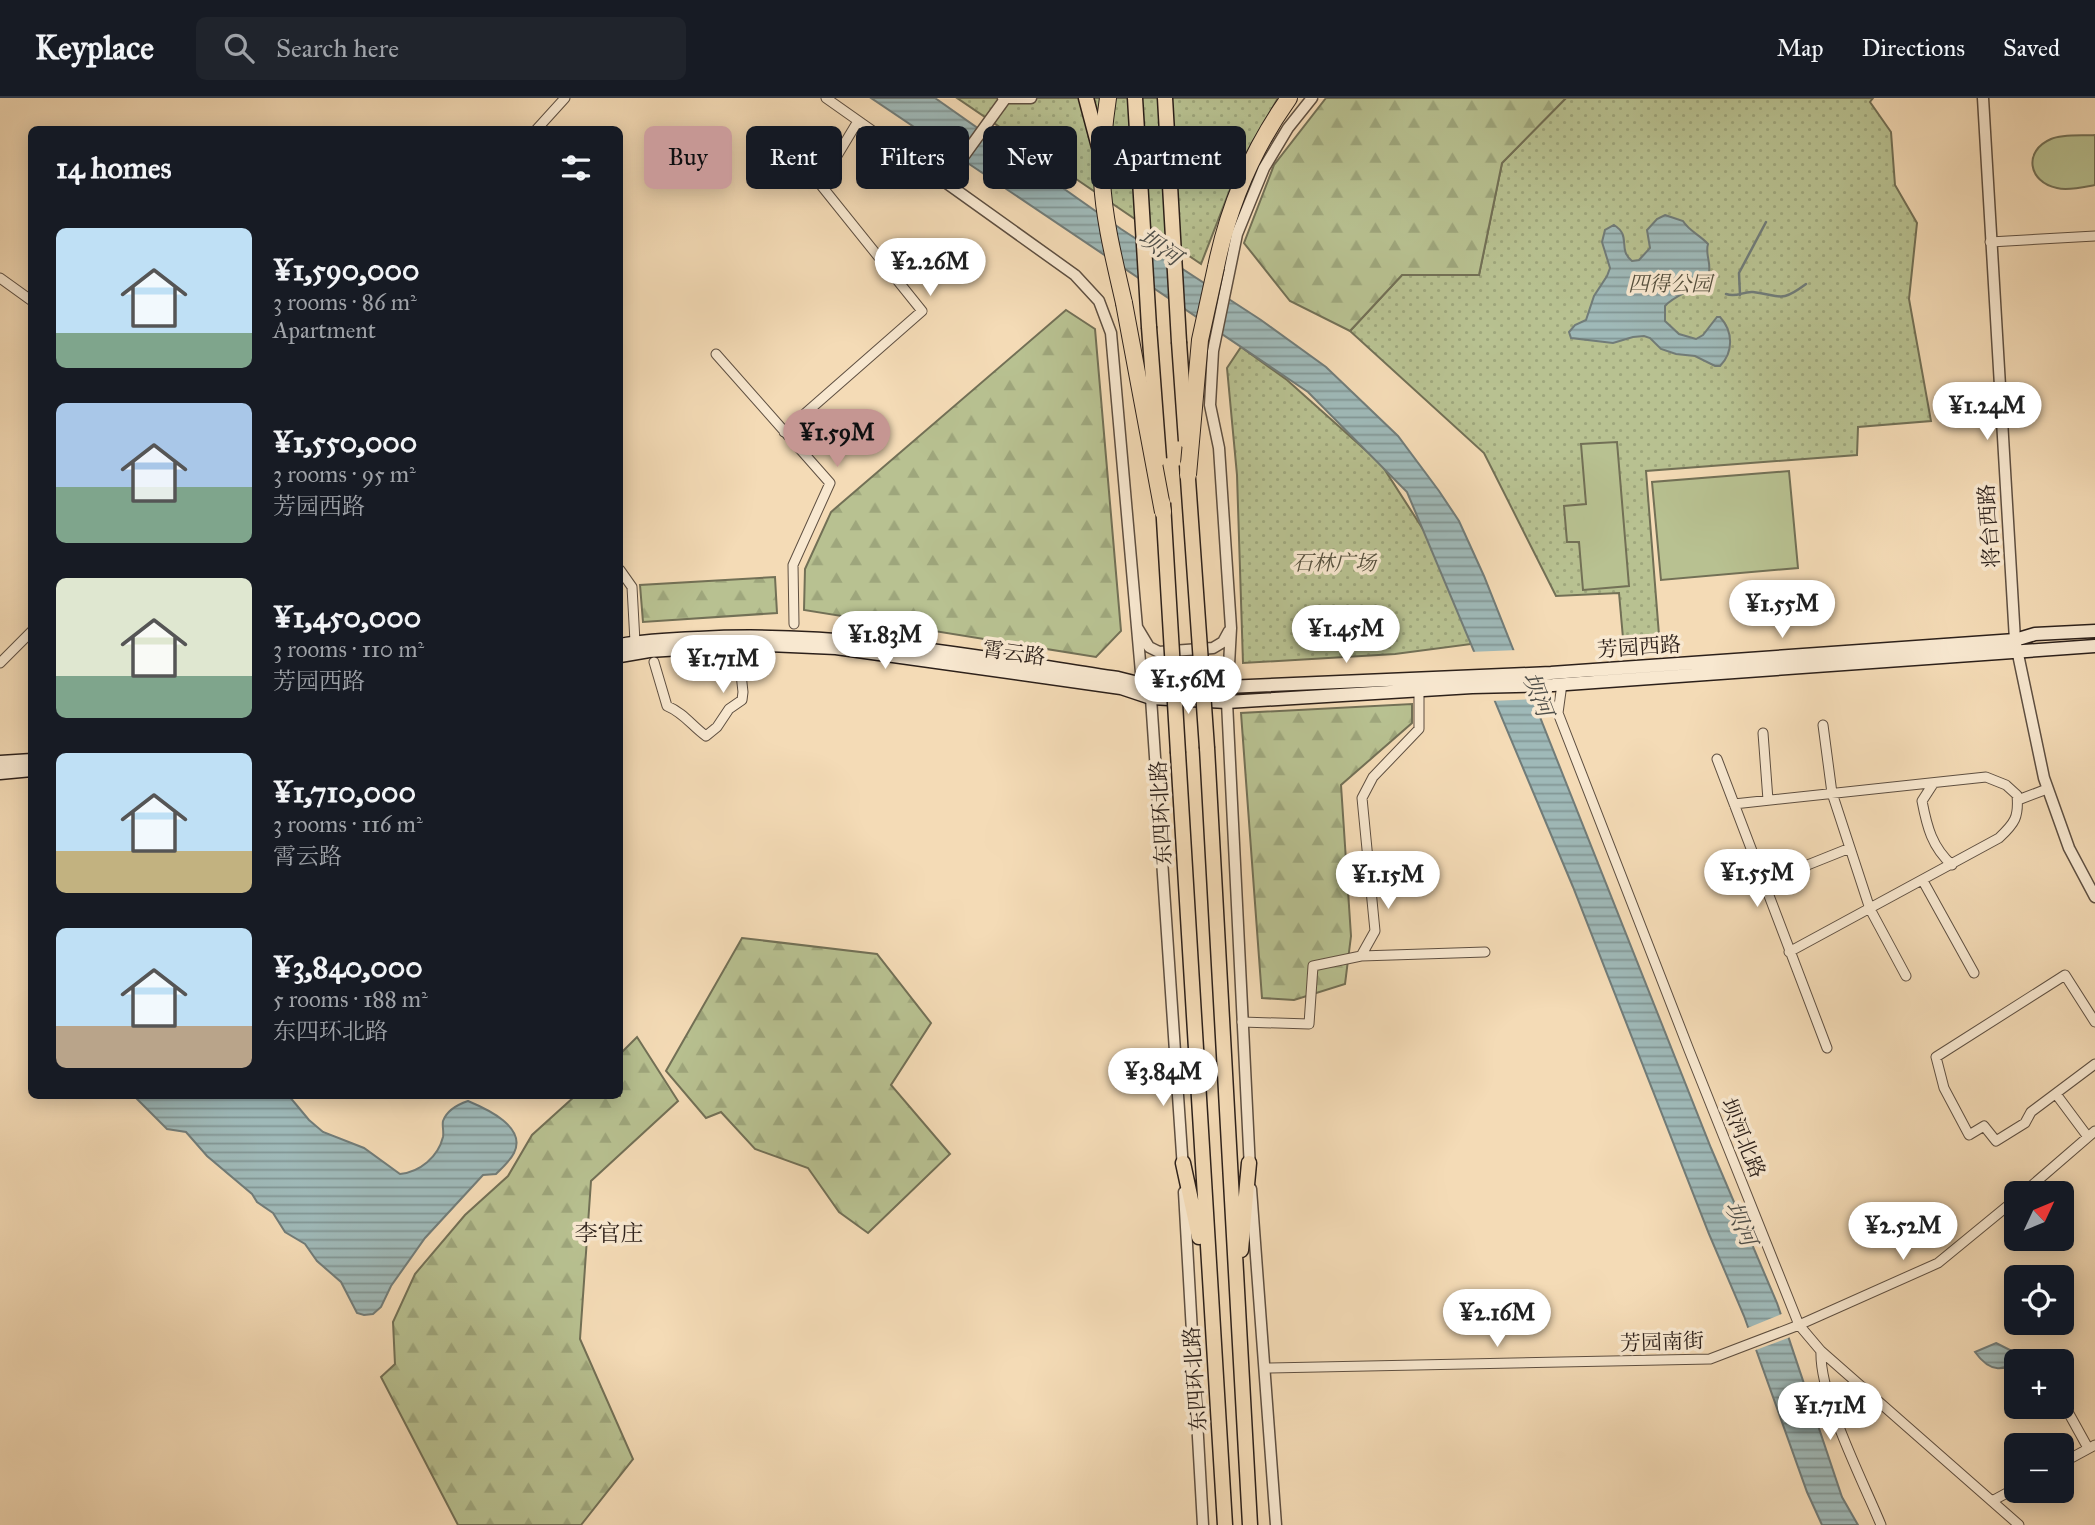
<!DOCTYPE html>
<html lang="en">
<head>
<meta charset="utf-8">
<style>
  :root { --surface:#171b24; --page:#20242c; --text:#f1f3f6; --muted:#9ea1a6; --line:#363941; --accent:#c59692 }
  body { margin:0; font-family:"IM FELL Great Primer","Noto Serif SC",serif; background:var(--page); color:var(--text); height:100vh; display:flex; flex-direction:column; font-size:26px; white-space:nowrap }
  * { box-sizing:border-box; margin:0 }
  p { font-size:23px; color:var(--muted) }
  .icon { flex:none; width:38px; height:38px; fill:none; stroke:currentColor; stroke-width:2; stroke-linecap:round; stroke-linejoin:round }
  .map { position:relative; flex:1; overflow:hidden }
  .sheet { position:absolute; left:28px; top:28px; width:595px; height:973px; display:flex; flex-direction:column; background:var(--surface); border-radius:10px; box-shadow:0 4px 18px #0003 }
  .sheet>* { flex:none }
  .banner { position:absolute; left:644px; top:28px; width:665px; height:63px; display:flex; gap:14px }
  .needle { width:46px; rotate:46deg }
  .fabs { position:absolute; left:2004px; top:1083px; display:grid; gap:14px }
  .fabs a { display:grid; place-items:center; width:70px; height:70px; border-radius:10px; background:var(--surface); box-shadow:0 4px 18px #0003; font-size:35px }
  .price { position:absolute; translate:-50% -60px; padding:0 16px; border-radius:24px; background:#fff; color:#222; font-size:23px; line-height:46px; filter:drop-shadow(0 2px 4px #0008) }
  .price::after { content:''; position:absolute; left:50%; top:42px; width:21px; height:16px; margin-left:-10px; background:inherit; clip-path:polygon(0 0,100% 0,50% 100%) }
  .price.current { background:var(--accent); color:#111 }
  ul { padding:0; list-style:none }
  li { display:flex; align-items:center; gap:21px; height:175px; padding:0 28px }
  li span { display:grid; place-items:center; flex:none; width:196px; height:140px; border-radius:10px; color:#555 }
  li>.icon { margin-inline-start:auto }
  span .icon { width:84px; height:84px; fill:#fffc; stroke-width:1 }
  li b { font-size:30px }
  h2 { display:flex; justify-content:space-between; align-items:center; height:84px; padding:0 28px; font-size:30px }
  .chip { padding:0 24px; border-radius:10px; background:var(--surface); box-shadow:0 4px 18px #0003; font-size:24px; line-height:63px }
  .chip.current { background:var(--accent); color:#111 }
  header { display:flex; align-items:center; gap:42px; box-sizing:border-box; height:98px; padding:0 35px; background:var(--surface); border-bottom:2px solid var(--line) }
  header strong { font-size:33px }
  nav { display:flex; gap:38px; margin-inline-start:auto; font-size:24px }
  .search { width:490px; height:63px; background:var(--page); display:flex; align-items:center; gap:18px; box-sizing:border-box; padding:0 24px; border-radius:10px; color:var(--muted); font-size:26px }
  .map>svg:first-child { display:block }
  .green { fill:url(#green-dots); stroke:#727056; stroke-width:2 }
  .forest { fill:url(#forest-firs); stroke:#727056; stroke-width:2 }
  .pitch { fill:#b8c191; stroke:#727056; stroke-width:2 }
  .water { fill:url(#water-rules); stroke:#717c79; stroke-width:2 }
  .pier { fill:#f4dbb6 }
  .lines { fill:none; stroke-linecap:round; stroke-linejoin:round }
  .stream { stroke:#717c79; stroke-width:2.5 }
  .minor-casing { stroke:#5e4f41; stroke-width:11 }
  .tertiary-casing { stroke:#5e4f41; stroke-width:13 }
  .secondary-casing { stroke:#2c201a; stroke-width:15 }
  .trunk-casing { stroke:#2c201a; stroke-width:17 }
  .motorway-casing { stroke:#2c201a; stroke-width:18 }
  .minor { stroke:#f8e8d0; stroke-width:9 }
  .tertiary { stroke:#f8e8d0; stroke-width:10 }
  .secondary { stroke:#f8e8d0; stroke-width:12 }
  .trunk { stroke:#f4dbb6; stroke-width:14 }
  .motorway { stroke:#f4dbb6; stroke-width:16 }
  .trunk-bridge-casing { stroke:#2c201a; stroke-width:17; stroke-linecap:butt }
  .motorway-bridge-casing { stroke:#2c201a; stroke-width:18; stroke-linecap:butt }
  .trunk-bridge { stroke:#f4dbb6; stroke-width:14 }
  .motorway-bridge { stroke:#f4dbb6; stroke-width:16 }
  .labels { text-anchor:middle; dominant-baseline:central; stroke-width:7; stroke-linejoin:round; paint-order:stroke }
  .park-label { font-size:21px; font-style:italic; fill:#56503e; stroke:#f8e8d0 }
  .street-label { font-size:21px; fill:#2c201a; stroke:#f8e8d0 }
  .water-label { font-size:23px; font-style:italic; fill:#4e4e49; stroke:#f8e8d0 }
  .neighbourhood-label { font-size:23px; fill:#2c201a; stroke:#f8e8d0 }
</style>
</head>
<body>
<header>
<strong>Keyplace</strong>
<div class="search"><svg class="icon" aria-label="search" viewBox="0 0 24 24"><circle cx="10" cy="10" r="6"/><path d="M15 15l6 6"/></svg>Search here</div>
<nav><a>Map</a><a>Directions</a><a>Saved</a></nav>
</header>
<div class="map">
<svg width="2095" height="1427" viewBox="0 0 2095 1427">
  <defs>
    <pattern id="green-dots" width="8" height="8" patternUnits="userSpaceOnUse" patternTransform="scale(1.75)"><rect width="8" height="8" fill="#b8c191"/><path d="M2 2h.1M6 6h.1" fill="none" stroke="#9ea67c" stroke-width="1.8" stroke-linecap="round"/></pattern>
    <pattern id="forest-firs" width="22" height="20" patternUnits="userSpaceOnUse" patternTransform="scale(1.75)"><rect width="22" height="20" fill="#b8c191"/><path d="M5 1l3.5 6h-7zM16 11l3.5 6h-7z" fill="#9ea67c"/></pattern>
    <pattern id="water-rules" width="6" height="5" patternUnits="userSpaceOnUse" patternTransform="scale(1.75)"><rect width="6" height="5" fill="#9fb9b8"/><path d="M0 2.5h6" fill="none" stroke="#829695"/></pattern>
  </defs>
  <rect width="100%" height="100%" fill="#f4dbb6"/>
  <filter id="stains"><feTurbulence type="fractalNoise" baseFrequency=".00286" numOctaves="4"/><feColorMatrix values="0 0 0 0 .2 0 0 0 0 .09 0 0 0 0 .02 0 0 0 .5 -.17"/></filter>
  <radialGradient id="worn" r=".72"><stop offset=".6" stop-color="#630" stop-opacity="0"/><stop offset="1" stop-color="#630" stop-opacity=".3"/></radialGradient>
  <path class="green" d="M957,0H1278L1240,66L1201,166Z
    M1566,0H1873L1870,4L1891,34L1895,87L1917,125L1909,201L1931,323L1858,329L1857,357L1646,373L1659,537L1623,540L1619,495L1556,498L1484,355L1350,233L1402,177H1479L1502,65Z
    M1241,249L1287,282L1381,366L1430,442L1479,545L1395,556L1243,565L1237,377L1227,270Z"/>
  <path class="forest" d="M1326,0H1566L1502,65L1479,177H1402L1350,233L1290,203L1244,145L1274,67Z
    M1066,212L1095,231L1121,533L1096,559L804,512L805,471L831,414Z
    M775,479L777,515L643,524L640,487Z
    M1412,606V625L1341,687L1351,838L1345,886L1294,902L1262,900L1241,615Z
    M742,840L877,856L931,925L891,987L950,1056L868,1135L839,1114L808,1070L755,1051L721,1014L706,1020L666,973Z
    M637,939L678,1003L591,1083L580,1241L633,1361L581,1427H458L381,1279L395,1266L393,1224L415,1176L465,1117L508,1078L532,1037L575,998H620V956Z"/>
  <path class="pitch" d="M2095,37V87C2084,89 2068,93 2057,90C2028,84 2023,53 2051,41C2063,36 2082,38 2095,37Z
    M1617,344L1629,488L1583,492L1579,444H1567L1564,408L1586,406L1581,346Z
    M1789,373L1798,470L1661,482L1652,384Z"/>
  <path class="water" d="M871,0H935L1121,131L1261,222L1326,269L1398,338L1439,393L1459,423L1484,478L1711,1050L1777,1205L1842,1399L1858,1427H1822L1807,1394L1744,1218L1709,1136L1573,789L1407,394L1308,294Z
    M1665,117L1683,123C1689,133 1700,137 1708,146C1705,156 1711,164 1709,174C1706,190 1677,194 1665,208V223L1679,236L1696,241L1703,237L1717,219H1720C1733,233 1734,254 1720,268H1715L1695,258L1676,256L1661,251L1650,240L1644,238L1633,239L1613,245L1571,240L1569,234L1575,227L1586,222L1594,198L1607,178L1610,170L1602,144L1605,132L1614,127C1632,138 1617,151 1632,163L1639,162L1650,150L1647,132L1657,121Z
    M134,998H289L309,1022L323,1034L364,1050L400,1076C420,1074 438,1059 443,1039C444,1033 442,1028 443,1023C447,1012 459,1006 468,1003C487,1011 527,1029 514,1055C510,1063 502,1070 496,1076L483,1077L425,1140L391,1188L381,1209L373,1216L364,1217L357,1215L341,1184L317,1163L305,1146L285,1134L273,1115L257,1104L252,1096L207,1058L186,1034L167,1031Z
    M1996,1245L2022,1258C2005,1275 1990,1275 1975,1254Z"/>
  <path class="pier" d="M1518,552L1537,601L1490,603L1469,554Z
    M1784,1215L1793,1238L1753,1253L1745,1231Z"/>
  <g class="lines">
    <path class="stream" d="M1726,196C1737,200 1743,193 1753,194C1781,197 1779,206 1806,186
      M1740,197L1739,175L1766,124"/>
    <g class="minor-casing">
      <path id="minor" d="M826,0L945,84
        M536,32L565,0
        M1990,144L2095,138
        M0,180L32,203
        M716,256L830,385L793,467L794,526
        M784,334L922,213L820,86L858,23
        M620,472L632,489L635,544
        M654,564L667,608C684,615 692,628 706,638L717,629L729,611L742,602L743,594L739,558
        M0,565L32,533
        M1562,586L1558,615L1689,952L1799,1227L1821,1253L2019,1427
        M1823,627L1832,695L1870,811L1906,878
        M1763,635L1768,702
        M1717,661L1827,950
        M1933,686L1922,703C1927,729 1932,749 1952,767
        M2018,702L2047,691
        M1734,706L1986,679L2006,687L2017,697C2019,719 2015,725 1999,740L1789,854
        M1800,770L1850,750
        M1923,783L1974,875
        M1361,858L1485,854
        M1242,924L1309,926L1313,868L1361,858L1375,833L1362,700L1373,679L1419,631V593
        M2095,924L2065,877L1936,959L1944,990L1969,1037L1984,1028L1996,1043L2025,1025L2031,1014L2095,966
        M2056,996L2088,1039
        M2022,1096L2095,1033
        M1821,1253C1819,1298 1863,1383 1881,1427
        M1266,1270L1710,1261L1799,1227L1938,1165L2016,1101
        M2062,1303L2088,1350
        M2062,1365L2095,1347
        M1992,1403L2016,1390"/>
    </g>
    <g class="tertiary-casing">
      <path id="tertiary" d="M1003,0H1031
        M1983,0L2015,542L2044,680L2069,750L2095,799
        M1005,1L945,84L1075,177L1099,203L1111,235L1142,586L1151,600L1183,1071
        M1137,529L1149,549L1159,554L1213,550L1223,544L1229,533
        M1250,1071L1227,604L1231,530L1219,350L1210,307L1213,253L1237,136L1250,104L1264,70L1288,30L1312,0
        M1251,1091L1276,1427
        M1184,1094L1203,1427"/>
    </g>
    <g class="secondary-casing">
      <path id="secondary" d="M620,547C646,542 673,541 699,540C840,532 979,559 1118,580L1142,586L1226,589L1551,575L2015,542L2035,536L2095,533
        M620,558L649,553L713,549L768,547L836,550L1121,590L1151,600L1227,604L1472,589L1553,587L2095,548
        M0,664L32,662
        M0,675L32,672"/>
    </g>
    <g class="trunk-casing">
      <path id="trunk" d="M1086,0L1099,49
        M1135,0L1149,229
        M1165,0L1179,244
        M1207,650L1250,1427
        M1178,655L1225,1427
        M1183,1065L1199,1139
        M1241,1152L1249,1065"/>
    </g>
    <g class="motorway-casing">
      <path id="motorway" d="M1108,0C1104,27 1101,55 1102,82C1104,123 1115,165 1124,205
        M1216,169C1229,106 1252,52 1289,0"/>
    </g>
    <use href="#minor" class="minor"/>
    <use href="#tertiary" class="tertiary"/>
    <use href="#secondary" class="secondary"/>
    <use href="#trunk" class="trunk"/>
    <use href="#motorway" class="motorway"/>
    <g class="trunk-bridge-casing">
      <path id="trunk-bridge" d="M1149,229L1159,361
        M1179,244L1186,343
        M1187,367L1207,650
        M1163,405L1178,655"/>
    </g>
    <g class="motorway-bridge-casing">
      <path id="motorway-bridge" d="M1124,205L1163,414
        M1188,377L1200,242L1216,169"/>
    </g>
    <use href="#trunk-bridge" class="trunk-bridge"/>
    <use href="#motorway-bridge" class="motorway-bridge"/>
  </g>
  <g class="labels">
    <g class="park-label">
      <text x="1670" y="186">四得公园</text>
      <text x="1334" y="465">石林广场</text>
    </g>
    <g class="street-label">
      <text transform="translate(1989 428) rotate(-94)">将台西路</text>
      <text transform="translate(1639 549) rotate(-4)">芳园西路</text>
      <text transform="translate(1014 555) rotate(8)">霄云路</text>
      <text transform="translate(1161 715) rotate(-93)">东四环北路</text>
      <text transform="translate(1743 1040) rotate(68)">坝河北路</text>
      <text transform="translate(1662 1244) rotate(-2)">芳园南街</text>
      <text transform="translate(1195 1281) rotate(-94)">东四环北路</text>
    </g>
    <g class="water-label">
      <text transform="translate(1160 149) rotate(34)">坝河</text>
      <text transform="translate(1538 596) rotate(69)">坝河</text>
      <text transform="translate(1741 1125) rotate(67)">坝河</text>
    </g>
    <g class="neighbourhood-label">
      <text x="609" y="1135">李官庄</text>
    </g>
  </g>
  <rect width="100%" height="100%" filter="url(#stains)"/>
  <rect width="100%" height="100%" fill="url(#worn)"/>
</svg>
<div class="fabs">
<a><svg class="needle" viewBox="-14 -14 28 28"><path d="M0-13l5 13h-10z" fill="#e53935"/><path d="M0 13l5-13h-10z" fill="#9ea1a6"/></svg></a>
<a><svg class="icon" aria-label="locate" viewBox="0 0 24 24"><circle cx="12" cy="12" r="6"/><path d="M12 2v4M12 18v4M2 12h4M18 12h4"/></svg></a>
<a>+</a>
<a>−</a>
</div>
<b class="price" style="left:930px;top:200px">¥2.26M</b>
<b class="price" style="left:1987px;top:344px">¥1.24M</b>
<b class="price current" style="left:837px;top:371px">¥1.59M</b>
<b class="price" style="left:1782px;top:542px">¥1.55M</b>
<b class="price" style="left:1346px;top:567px">¥1.45M</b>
<b class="price" style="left:885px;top:573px">¥1.83M</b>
<b class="price" style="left:723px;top:597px">¥1.71M</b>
<b class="price" style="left:1188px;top:618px">¥1.56M</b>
<b class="price" style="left:1757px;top:811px">¥1.55M</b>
<b class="price" style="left:1388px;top:813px">¥1.15M</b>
<b class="price" style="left:1163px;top:1010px">¥3.84M</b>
<b class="price" style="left:1903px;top:1164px">¥2.52M</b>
<b class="price" style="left:1497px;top:1251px">¥2.16M</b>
<b class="price" style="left:1830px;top:1344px">¥1.71M</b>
<div class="banner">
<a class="chip current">Buy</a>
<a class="chip">Rent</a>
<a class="chip">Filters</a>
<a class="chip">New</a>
<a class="chip">Apartment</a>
</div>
<section class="sheet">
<h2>14 homes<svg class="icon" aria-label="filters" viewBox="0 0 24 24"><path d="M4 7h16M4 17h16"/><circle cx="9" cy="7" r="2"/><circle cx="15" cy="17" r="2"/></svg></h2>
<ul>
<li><span style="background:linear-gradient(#bfe0f5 75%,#7fa58c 0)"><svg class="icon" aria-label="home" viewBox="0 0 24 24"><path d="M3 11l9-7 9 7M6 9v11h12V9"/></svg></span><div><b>¥1,590,000</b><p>3 rooms · 86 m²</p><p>Apartment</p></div></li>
<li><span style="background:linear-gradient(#a9c7e8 60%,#7fa58c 0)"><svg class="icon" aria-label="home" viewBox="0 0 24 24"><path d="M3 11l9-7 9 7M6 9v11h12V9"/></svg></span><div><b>¥1,550,000</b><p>3 rooms · 95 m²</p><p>芳园西路</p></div></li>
<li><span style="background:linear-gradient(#dfe7d0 70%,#7fa58c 0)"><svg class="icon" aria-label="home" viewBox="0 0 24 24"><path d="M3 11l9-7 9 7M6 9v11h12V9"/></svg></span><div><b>¥1,450,000</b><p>3 rooms · 110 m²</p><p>芳园西路</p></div></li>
<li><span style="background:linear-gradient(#bfe0f5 70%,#c2b280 0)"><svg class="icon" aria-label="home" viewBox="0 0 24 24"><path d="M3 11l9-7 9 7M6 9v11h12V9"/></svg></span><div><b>¥1,710,000</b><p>3 rooms · 116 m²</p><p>霄云路</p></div></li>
<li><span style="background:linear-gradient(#bfe0f5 70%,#b9a48a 0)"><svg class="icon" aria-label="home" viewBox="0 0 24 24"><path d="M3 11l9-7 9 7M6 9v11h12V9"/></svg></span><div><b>¥3,840,000</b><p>5 rooms · 188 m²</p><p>东四环北路</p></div></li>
</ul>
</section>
</div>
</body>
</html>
